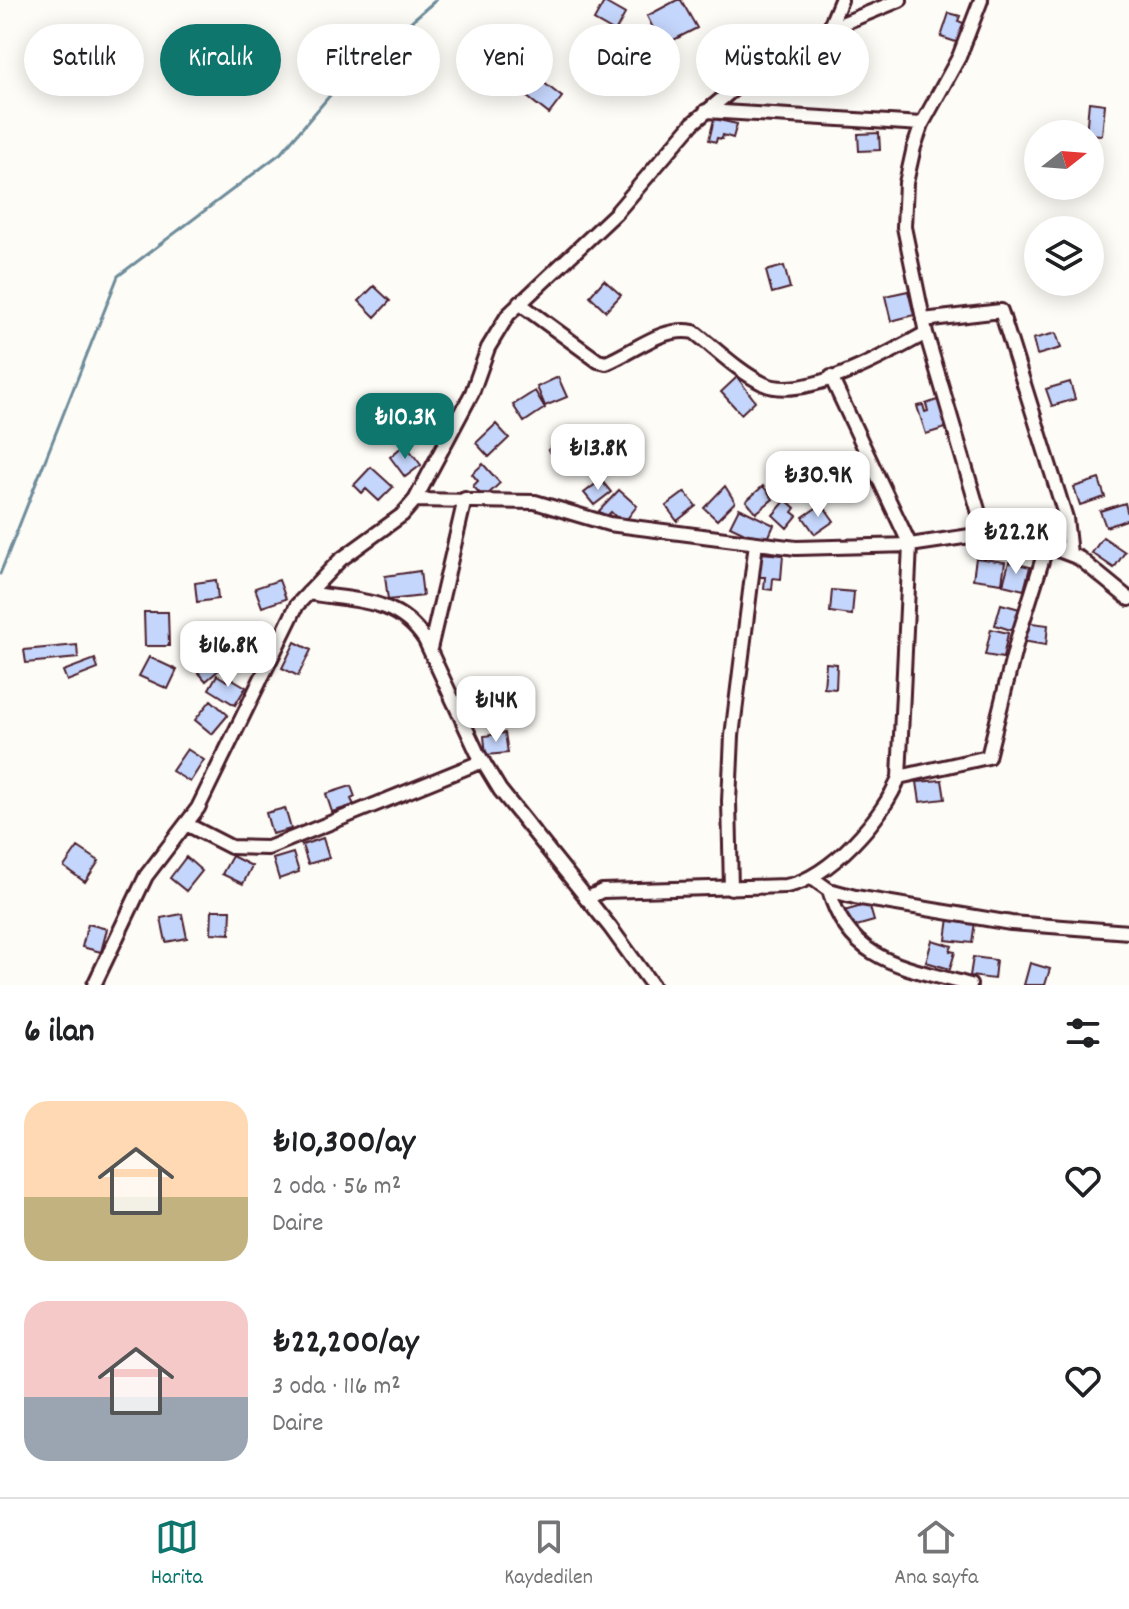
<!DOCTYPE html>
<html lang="tr">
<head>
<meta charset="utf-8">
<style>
  :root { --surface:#fff; --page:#f2f2f2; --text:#202124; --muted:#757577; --line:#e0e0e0; --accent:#0f766e }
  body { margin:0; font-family:Dekko,sans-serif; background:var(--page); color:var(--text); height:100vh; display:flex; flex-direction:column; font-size:30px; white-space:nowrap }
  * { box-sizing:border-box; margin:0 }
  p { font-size:26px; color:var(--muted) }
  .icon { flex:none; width:44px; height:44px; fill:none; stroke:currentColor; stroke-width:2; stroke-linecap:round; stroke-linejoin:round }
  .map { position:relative; height:985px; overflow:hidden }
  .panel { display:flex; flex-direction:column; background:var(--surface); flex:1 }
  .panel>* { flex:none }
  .banner { position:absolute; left:24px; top:24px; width:1082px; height:72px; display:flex; gap:16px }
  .needle { width:52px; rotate:73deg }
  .controls { position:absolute; left:1024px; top:120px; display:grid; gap:16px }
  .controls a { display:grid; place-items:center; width:80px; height:80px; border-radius:50%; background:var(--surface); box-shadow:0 4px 20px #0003; font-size:40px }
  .price { position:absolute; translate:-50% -68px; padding:0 18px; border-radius:16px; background:#fff; color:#222; font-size:26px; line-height:52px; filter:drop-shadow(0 2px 4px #0008) }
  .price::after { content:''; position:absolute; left:50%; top:48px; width:24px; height:18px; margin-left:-12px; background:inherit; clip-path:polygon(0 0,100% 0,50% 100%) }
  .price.current { background:var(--accent); color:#fff }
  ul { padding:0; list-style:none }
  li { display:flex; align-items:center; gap:24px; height:200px; padding:0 24px }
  li span { display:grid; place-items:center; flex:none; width:224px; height:160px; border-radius:24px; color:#555 }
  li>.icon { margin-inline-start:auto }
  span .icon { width:96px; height:96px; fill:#fffc; stroke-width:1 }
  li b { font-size:34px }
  h2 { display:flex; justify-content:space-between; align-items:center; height:96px; padding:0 24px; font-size:34px }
  .tag { padding:0 28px; border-radius:36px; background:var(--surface); box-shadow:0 4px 20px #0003; font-size:28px; line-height:72px }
  .tag.current { background:var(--accent); color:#fff }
  .menu { display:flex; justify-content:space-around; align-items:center; height:112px; border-top:2px solid var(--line); background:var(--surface); font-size:22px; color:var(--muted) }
  .menu a { display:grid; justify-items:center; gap:4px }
  .menu .current { color:var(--accent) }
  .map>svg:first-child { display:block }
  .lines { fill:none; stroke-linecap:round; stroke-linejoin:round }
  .stream { stroke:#6e8c9a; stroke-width:3 }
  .building { fill:#c5d6fc; stroke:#4a1f2b; stroke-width:2 }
  .minor-casing { stroke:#4a1f2b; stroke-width:18 }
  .minor { stroke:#fdfcf7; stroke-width:12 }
</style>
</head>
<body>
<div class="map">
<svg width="1129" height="985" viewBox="0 0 1129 985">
  <rect width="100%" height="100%" fill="#fdfcf7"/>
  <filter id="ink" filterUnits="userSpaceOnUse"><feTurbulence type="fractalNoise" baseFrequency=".0125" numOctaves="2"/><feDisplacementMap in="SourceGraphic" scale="16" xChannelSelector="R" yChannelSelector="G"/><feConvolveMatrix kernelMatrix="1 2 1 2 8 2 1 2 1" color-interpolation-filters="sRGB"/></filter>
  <g filter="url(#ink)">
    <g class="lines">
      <path class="stream" d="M0,574L118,276L281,153L343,80L436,0"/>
    </g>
    <path class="building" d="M677,0H681L697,28L662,46L647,16Z
      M604,2L625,14L615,32L594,20Z
      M949,13L960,16L958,21L968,25L962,44L941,37Z
      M636,57L654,76L638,92L627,81L623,84L616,77Z
      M539,79L562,97L549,114L526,96Z
      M1089,102L1105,104L1102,135L1086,134Z
      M714,119L737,124L733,138L723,135L722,139L717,138L716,142L709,140Z
      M879,133L880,150L859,151L858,134Z
      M784,266L790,288L772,293L766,271Z
      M604,280L621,295L606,311L590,296Z
      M374,286L390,301L375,317L359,301Z
      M908,291L914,315L891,321L885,296Z
      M1056,333L1061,348L1037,355L1033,339Z
      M558,377L567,397L545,406L537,387Z
      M737,377L755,401L741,414L721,392Z
      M1070,382L1075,399L1052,406L1046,389Z
      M535,391L545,408L524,422L513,405Z
      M943,398L952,426L926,434L917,406L923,405L925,412L928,411L926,404Z
      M496,424L509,438L489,457L476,443Z
      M564,433L578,446L561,463L548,450Z
      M405,444L421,465L405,477L390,457Z
      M811,463L829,478L820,490L802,475Z
      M483,464L500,483L484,498L473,486L478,481L472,474Z
      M371,467L393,487L379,501L366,489L362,493L354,485Z
      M1099,479L1105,497L1080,505L1074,487Z
      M601,480L611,492L594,505L584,493Z
      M725,486L735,502L717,520L704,508Z
      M763,486L773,499L756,513L746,501Z
      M619,490L637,506L623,524L611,512L606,517L599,511Z
      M685,492L696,506L677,521L666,506Z
      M786,500L795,508L792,512L797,516L787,528L773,515Z
      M1125,503L1129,519L1106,527L1100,511Z
      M822,504L834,521L815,534L803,517Z
      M739,508L774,525L766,543L730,526Z
      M1103,537L1125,552L1114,568L1092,553Z
      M760,553L783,555L781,579L773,578L772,590L764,589L765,577H758Z
      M976,558L1005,562L1002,583L973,579Z
      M1009,562L1030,567L1024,590L1003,585Z
      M420,571L423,596L388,600L385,576Z
      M216,580L218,599L197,602L195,583Z
      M279,580L286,599L262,607L255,588Z
      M832,590L854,592L852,615L830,612Z
      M1001,604L1020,609L1014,631L995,625Z
      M144,612H168L169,646H145Z
      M1024,622L1048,625L1046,645L1022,641Z
      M991,629L1008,633L1003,658L985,655Z
      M295,642L311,650L298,676L282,668Z
      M77,645L78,658L26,663L24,650Z
      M206,653L220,669L206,681L192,665Z
      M149,657L177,670L168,689L139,676Z
      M95,659L98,669L67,681L63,671Z
      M826,663L837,664L836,689L824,688Z
      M217,675L227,681L229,677L246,687L235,705L209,689Z
      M501,684L509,713L476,721L471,702L476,701L473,691Z
      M211,700L228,715L212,734L195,720Z
      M505,733L508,753L486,755L484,736Z
      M187,749L204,760L190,782L172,771Z
      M942,780L945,799L920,802L917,782Z
      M351,786L355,797L351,799L354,805L332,812L326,794Z
      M285,808L291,829L272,834L266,813Z
      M323,838L329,858L308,864L302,845Z
      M78,847L99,861L85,882L64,867Z
      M293,853L299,872L279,879L273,859Z
      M232,856L252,866L243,884L222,874Z
      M186,857L202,871L186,891L170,878Z
      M869,904L874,921L849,928L844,911Z
      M212,910H231L230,934L211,933Z
      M182,914L187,938L166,942L161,918Z
      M949,918L975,922L972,943L946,940Z
      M88,924L107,929L101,952L82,947Z
      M932,940L952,946L950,951L955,952L950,969L926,962Z
      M973,957L996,960L994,979L970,976Z
      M1030,963L1050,969L1045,985H1024Z"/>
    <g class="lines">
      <g class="minor-casing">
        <path id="minor" d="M981,0L959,57L922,124L914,147L906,183L904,227L926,333L986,537
          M829,29L841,0
          M706,111L922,124
          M519,303L598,361L606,363C634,352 663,325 694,332C716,349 739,372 764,384C804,402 890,353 926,333
          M923,320L1001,311L1066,518L1070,554
          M415,500L535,502L609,524L796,548L910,545L970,536L1032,540L1079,558L1129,599
          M308,593C354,601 397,597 425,640L477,752L500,790L610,927L652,985
          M430,649L465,499
          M899,777L988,757L1018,637L1047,545
          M186,824L231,847L268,848L483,761
          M812,878L829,890L855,897L1011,923L1129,932
          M731,888L729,801L732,736L756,543
          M829,890C849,963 906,967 970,985
          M586,899L602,891L786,886C829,879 885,816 899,777L910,545L831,377
          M94,985L146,876L198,808L297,605L340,560L402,515L415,500L472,393L488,348L508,315L616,213L693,123L753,73L787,50L829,29L900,0"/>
      </g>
      <use href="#minor" class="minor"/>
    </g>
  </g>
</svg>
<div class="controls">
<a><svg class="needle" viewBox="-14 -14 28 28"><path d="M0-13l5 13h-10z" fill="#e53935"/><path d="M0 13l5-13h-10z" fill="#757577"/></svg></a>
<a><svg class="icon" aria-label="layers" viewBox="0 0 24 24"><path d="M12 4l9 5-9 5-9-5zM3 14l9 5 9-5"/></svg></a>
</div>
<b class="price current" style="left:405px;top:461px">₺10.3K</b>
<b class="price" style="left:598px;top:492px">₺13.8K</b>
<b class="price" style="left:818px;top:519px">₺30.9K</b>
<b class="price" style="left:1016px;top:576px">₺22.2K</b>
<b class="price" style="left:228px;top:689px">₺16.8K</b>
<b class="price" style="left:496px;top:744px">₺14K</b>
<div class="banner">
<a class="tag">Satılık</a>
<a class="tag current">Kiralık</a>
<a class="tag">Filtreler</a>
<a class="tag">Yeni</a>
<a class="tag">Daire</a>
<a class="tag">Müstakil ev</a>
</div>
</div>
<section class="panel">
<h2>6 ilan<svg class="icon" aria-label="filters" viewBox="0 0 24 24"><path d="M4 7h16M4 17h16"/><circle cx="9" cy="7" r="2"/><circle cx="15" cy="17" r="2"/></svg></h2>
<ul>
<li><span style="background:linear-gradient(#ffd9b3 60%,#c2b280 0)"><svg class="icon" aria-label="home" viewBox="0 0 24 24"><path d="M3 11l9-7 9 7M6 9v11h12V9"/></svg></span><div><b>₺10,300/ay</b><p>2 oda · 56 m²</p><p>Daire</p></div><svg class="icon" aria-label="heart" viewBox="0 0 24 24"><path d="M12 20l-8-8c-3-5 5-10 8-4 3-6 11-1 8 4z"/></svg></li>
<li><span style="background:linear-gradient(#f6c9c9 60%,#9aa5b1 0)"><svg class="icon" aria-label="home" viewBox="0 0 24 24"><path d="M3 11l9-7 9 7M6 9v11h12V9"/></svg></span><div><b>₺22,200/ay</b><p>3 oda · 116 m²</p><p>Daire</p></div><svg class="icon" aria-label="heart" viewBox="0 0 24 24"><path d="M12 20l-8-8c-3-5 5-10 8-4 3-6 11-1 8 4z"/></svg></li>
</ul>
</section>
<nav class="menu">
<a class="current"><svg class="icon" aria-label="map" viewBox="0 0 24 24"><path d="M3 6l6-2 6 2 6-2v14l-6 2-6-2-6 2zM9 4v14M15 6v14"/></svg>Harita</a>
<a><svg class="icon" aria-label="saved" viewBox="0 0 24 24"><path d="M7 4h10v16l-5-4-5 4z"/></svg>Kaydedilen</a>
<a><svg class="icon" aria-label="home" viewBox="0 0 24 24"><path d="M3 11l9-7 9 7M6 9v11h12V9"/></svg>Ana sayfa</a>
</nav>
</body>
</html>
